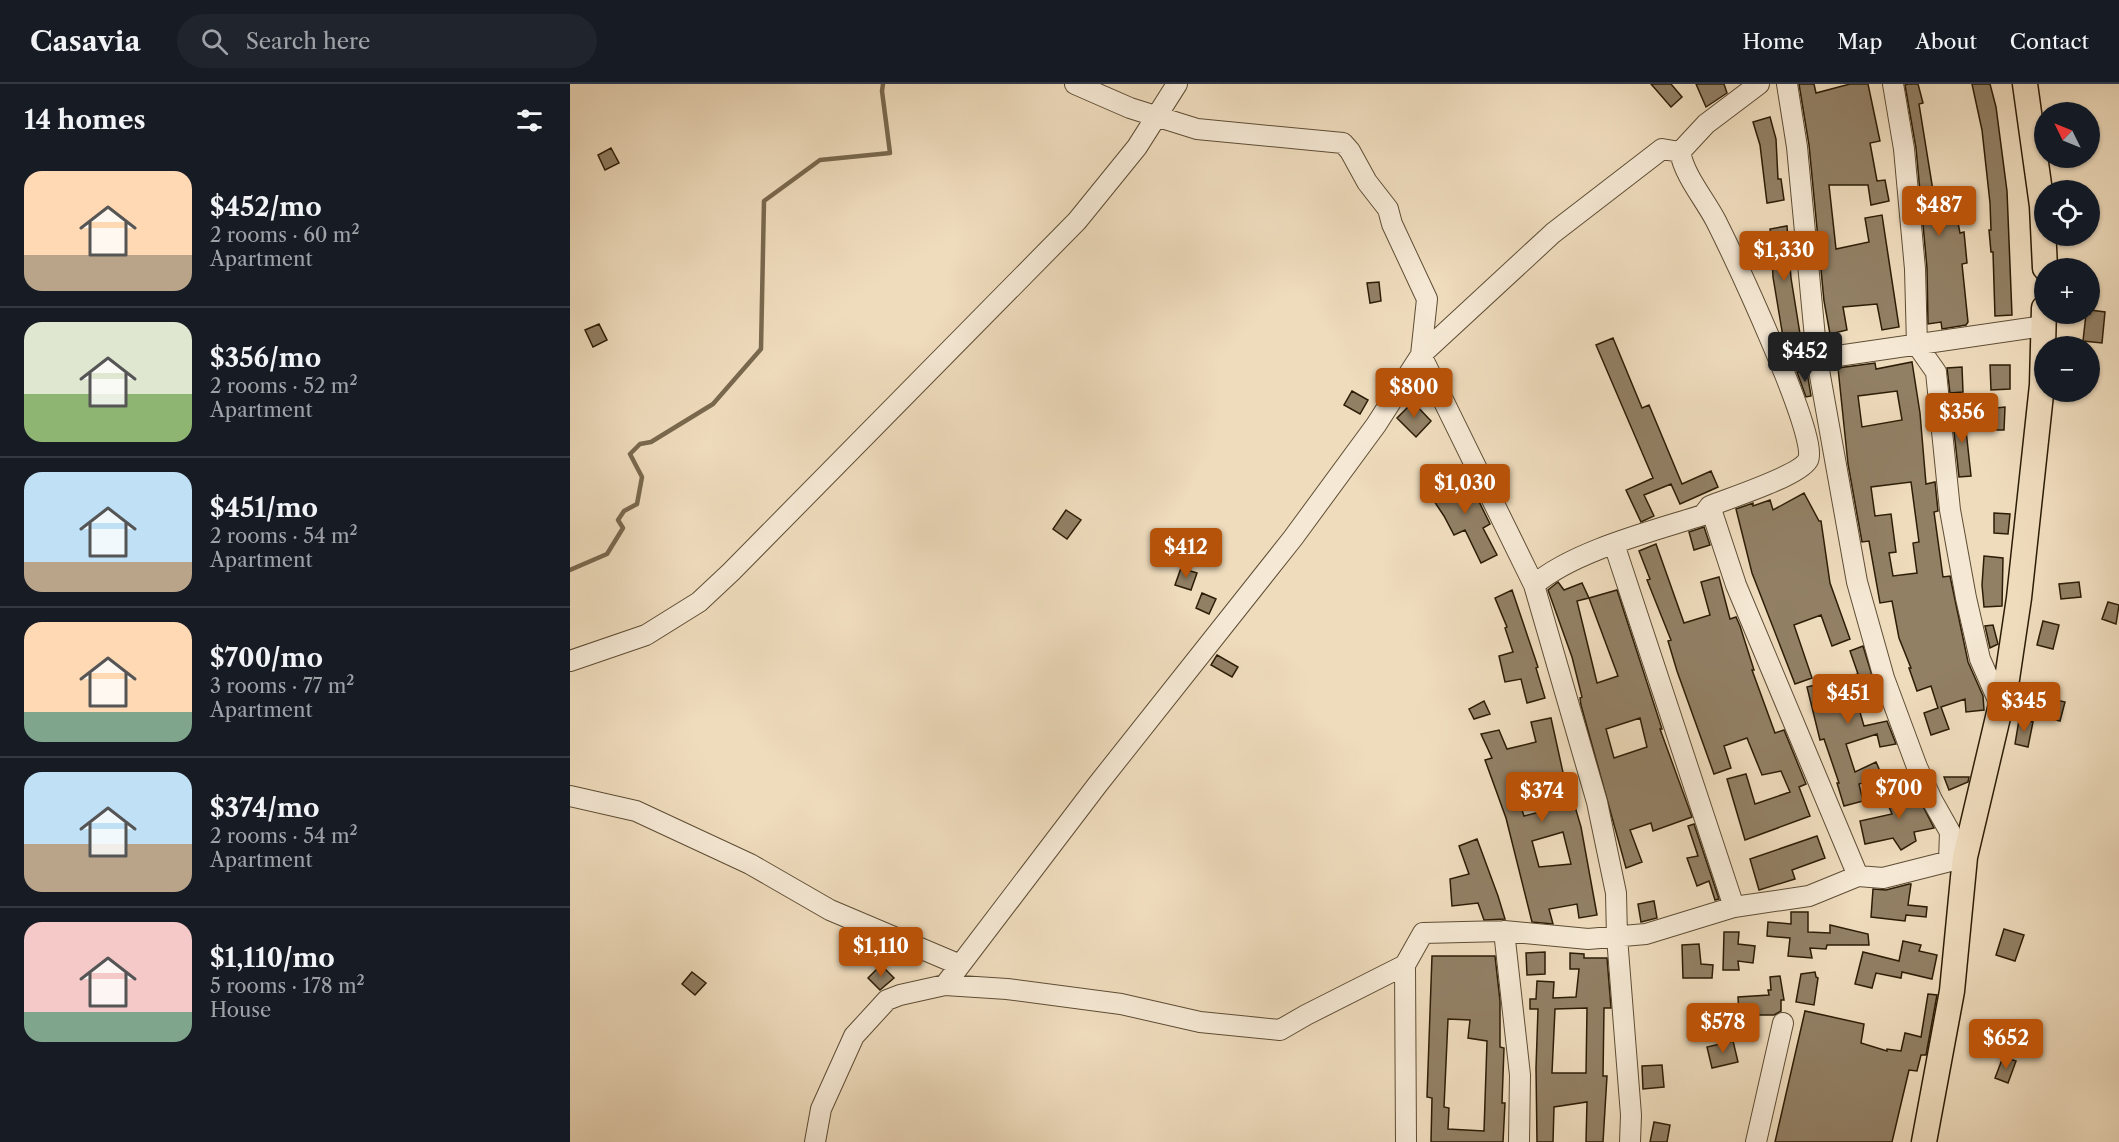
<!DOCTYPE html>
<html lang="en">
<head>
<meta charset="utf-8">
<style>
  :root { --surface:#171b24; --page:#20242c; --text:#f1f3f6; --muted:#9ea1a6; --line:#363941; --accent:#b45309 }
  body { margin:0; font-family:"Libre Caslon Text",serif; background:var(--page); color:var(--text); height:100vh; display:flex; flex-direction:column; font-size:22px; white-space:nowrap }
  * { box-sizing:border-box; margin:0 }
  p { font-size:20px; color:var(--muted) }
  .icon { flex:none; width:33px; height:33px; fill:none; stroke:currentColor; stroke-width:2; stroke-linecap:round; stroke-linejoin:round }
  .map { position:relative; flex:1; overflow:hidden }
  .details { display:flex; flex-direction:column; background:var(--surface); width:570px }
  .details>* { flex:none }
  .needle { width:39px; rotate:313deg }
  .buttons { position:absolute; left:1464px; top:18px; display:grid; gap:12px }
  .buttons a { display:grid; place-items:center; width:66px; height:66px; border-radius:50%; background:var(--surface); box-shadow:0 2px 4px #0004; font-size:30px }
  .price { position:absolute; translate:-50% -51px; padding:0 14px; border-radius:6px; background:var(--accent); color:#fff; font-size:20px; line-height:39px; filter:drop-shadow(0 2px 3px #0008) }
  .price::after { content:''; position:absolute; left:50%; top:36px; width:18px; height:14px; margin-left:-9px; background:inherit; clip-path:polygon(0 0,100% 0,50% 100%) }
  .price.on { background:#222; color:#fff }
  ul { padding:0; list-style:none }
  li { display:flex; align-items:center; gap:18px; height:150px; padding:0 24px }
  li+li { border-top:2px solid var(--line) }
  li span { display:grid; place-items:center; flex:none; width:168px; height:120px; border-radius:18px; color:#555 }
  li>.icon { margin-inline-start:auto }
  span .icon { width:72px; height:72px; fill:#fffc; stroke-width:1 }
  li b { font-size:26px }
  h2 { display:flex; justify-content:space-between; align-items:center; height:72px; padding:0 24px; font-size:26px }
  header { display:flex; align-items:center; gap:36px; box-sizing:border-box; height:84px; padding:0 30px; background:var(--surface); border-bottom:2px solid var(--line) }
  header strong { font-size:28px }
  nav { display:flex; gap:33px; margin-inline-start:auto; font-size:21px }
  .search { width:420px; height:54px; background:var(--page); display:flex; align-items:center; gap:15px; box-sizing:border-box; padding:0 21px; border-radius:33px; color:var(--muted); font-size:22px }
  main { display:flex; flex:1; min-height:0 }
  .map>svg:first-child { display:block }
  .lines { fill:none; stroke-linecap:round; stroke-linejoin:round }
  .stream { stroke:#7a694f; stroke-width:4.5 }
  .building { fill:#928065; stroke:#2d1d06; stroke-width:1.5; fill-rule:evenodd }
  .minor-casing { stroke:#5e4d34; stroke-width:22 }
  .major-casing { stroke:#2d1d06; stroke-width:27 }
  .minor { stroke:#f5e8d4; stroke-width:20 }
  .major { stroke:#efdcbd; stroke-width:24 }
</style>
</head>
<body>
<header>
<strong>Casavia</strong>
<div class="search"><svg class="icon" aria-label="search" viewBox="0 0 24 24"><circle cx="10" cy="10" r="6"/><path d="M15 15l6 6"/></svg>Search here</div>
<nav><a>Home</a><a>Map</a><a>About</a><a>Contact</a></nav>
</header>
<main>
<section class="details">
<h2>14 homes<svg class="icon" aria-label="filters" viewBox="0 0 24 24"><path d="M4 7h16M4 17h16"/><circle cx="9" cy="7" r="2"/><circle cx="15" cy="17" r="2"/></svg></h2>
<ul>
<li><span style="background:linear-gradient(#ffd9b3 70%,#b9a48a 0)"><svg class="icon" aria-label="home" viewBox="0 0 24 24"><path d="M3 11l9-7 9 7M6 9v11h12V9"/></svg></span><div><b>$452/mo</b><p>2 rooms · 60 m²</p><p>Apartment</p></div></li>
<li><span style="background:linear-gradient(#dfe7d0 60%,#8fb573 0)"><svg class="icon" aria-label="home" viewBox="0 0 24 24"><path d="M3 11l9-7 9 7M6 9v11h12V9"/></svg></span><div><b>$356/mo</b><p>2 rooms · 52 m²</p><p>Apartment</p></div></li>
<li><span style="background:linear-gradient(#bfe0f5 75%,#b9a48a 0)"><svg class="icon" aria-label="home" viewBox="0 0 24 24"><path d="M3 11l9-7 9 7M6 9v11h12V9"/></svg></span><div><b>$451/mo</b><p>2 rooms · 54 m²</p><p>Apartment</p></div></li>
<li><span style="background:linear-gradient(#ffd9b3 75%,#7fa58c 0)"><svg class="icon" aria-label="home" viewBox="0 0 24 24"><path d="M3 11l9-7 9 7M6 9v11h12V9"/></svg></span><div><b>$700/mo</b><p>3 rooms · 77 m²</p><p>Apartment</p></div></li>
<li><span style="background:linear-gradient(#bfe0f5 60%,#b9a48a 0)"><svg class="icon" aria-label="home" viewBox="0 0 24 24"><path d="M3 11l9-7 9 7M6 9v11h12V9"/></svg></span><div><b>$374/mo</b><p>2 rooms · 54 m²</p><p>Apartment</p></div></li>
<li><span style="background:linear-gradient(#f6c9c9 75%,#7fa58c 0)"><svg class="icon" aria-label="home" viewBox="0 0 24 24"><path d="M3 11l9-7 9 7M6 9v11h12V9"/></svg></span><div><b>$1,110/mo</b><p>5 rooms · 178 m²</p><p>House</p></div></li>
</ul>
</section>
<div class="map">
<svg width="1549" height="1058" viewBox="0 0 1549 1058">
  <rect width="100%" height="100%" fill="#efdcbd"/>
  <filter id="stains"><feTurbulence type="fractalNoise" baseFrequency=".00333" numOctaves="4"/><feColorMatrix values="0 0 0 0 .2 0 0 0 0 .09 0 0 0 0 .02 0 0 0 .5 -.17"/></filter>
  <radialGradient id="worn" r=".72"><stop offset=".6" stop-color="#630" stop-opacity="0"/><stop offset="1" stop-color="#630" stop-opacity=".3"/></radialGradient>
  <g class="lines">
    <path class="stream" d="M0,486L37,470L53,444L48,436L54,427L67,420L72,393L60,370L70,360L81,358L143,320L191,265L194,117L250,76L320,69L312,7L313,0"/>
  </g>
  <path class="building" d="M1081,0H1101L1112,13L1101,23Z
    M1126,0H1154L1157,9L1136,23Z
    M1229,0H1244L1246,9L1280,0H1298L1310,57L1300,59L1307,97L1315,96L1319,117L1301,121L1298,101H1259L1266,165L1299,158L1295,134L1312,131L1329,243L1312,246L1307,220L1273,223L1277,246L1260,250L1254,217L1239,61Z
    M1338,0H1348L1353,19L1349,20L1365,119L1387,118L1388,139L1390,149L1394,148L1397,179L1392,180L1398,238L1396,241L1372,245L1371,238L1358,240L1357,184L1346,64L1335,1Z
    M1402,0H1420L1426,23L1437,107L1442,231L1425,232L1423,168H1421L1419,146H1421L1420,119L1412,46Z
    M1200,33L1206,55L1208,95H1211L1214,116L1197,119L1190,61L1183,38Z
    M41,64L49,79L35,86L28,71Z
    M1217,142L1221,194L1230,250L1213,253L1203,193L1202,172H1204L1200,145Z
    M809,198L811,217L800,219L797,199Z
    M1520,226L1535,228L1532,259L1513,257L1516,230H1520Z
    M29,240L37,256L23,263L15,246Z
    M1043,254L1072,324L1079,321L1112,400L1141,387L1148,403L1110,420L1101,400L1074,411L1084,432L1071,438L1056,406L1083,394L1026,261Z
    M1342,278L1350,329L1356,400L1365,398L1368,427L1364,428L1373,493L1380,492L1398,578L1413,612L1414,626L1396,628L1395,615L1371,623L1379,645L1361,651L1354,629L1368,624L1361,602L1347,607L1339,584H1341L1329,554L1322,517L1310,519L1299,457L1292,458L1278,380L1268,284L1305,279L1306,285ZM1327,307L1332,336L1292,343L1288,312ZM1341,398L1349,458L1343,459L1347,489L1323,492L1319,469L1326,468L1321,430L1305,432L1301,403Z
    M1420,281H1440V305L1421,306Z
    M1392,283L1393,308L1380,309L1377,284Z
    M1227,288H1237L1241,312L1236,313Z
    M782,307L798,316L790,330L774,321Z
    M843,318L861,337L846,353L827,334Z
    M1435,323L1434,346H1416V325Z
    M1394,328L1401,392L1389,393L1382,329Z
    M896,391L920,440L913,444L927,471L911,479L895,446L884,451L874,432L860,411Z
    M1234,409L1249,437H1251L1260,499L1280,555L1262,562L1251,531L1224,541L1242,594L1225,600L1182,489L1166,425L1183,419V422L1200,416L1203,426Z
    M496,426L511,436L497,455L483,445Z
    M1424,429L1440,430L1438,450L1424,449Z
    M1134,443L1140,461L1124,466L1119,448Z
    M1086,460L1114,539L1140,531L1131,498L1149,493L1160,535L1166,533L1170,542L1184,586H1182L1205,649L1214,646L1236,700L1229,703L1240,732L1175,756L1157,695L1176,690L1185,720L1220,708L1211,687L1192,691L1177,654L1154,662L1161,684L1144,690L1107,587L1098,557L1101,556L1077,496L1080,495L1069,467Z
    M1414,472L1433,474L1432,522L1414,523L1412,501Z
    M611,484L627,489L621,506L605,501Z
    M988,498L994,506L1012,499L1019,514L1047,506L1092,645H1090L1122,733L1083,747L1081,739L1060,746L1072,778L1056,784L1011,621L1010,614L1012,613L1002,573L978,506ZM1019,514L1048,592L1027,599L1007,517ZM1070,634L1077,663L1044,674L1036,645Z
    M1509,498L1511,513L1491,515L1489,500Z
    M942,506L968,583L966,584L975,614L957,619L951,595L935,598L929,572L943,568L935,544L937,543L925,514Z
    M632,509L646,515L639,530L626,524Z
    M1538,518L1549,521L1546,540L1532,535Z
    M1473,537L1489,541L1483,565L1467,561Z
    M1423,541L1428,560L1420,564L1415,542Z
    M1293,562L1308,611L1287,618L1294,642L1317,637L1326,660L1310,663L1307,650L1276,660L1285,688L1306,678L1313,694L1289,700L1293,717L1274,722L1267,699H1269L1254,655L1250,656L1237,603L1288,590L1280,567Z
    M647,571L668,583L662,593L641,581Z
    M1478,614L1495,618L1490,637L1474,633Z
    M914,617L920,630L904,635L899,625Z
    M981,634L994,693L996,692L1011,743L1027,831L1009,834L1007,820L979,825L983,840L962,838L936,734L915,676L922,674L911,650L929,646L937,665L966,658L961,638ZM976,693L986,724L954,732L943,699ZM993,748L1001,780L969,783L962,757Z
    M1449,636L1463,638L1458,663L1445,660Z
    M1329,692L1338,693L1364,744L1344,748L1346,757L1331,766L1323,754L1295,760L1290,737L1322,730L1319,723L1337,714Z
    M1374,693H1399L1398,698L1379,706Z
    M1124,740L1149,815L1145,816L1139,797L1127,802L1117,774L1128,772L1118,742Z
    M1247,752L1255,774L1222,786L1225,795L1189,806L1180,775Z
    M907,755L928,812L935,835L914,836L908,819L882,822L880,795L899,790L889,762Z
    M1339,800H1341L1338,821L1357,823L1356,833L1336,831L1335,837L1301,833L1303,805L1316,806Z
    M1084,817L1087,834L1071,838L1068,820Z
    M1221,828H1238V848L1260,849V841L1298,850L1299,861H1257L1256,865L1240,864L1242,874L1218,872L1220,854L1197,852L1198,838L1221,840Z
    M1434,845L1454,851L1445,877L1426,871Z
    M1154,848H1169L1168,860L1185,862L1183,879L1168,877L1169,886H1153Z
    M1333,857L1351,861L1349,867L1367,871L1362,895L1332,888L1331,894L1306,889L1302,904L1285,900L1293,868L1329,877Z
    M1129,860L1131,880L1143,881L1142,894H1113L1112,861Z
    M975,868V890L957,891L956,869Z
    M1000,869L1014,870V874H1037L1041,924H1034L1033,992H1037L1033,1058H1016L1017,1018L984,1023L983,1058H967L966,984L968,925H960V915H966L967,897L984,898L983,914L1006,913L1009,885H1000ZM1017,924L1016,989H982L985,925Z
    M862,872H925L930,917V963L934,964L932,1019H935L933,1058H861L862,1014L857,1013ZM878,935L900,936L898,954L917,957L914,1047L878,1045L879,1024L874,1023Z
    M311,881L324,894L310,906L298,894Z
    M122,888L136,899L125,911L112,900Z
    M1245,888L1246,893L1248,894L1244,921L1226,918L1231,890Z
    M1210,892L1214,916H1211V927L1204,931H1169L1168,913L1199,911L1198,906H1201L1200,893Z
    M1358,910L1367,911L1356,971H1351L1347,987L1339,986L1322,1058H1205L1235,927L1294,940L1291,959L1317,967V965L1331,967L1335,949L1351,953Z
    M1163,957L1168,978L1142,984L1137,963Z
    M1433,973L1446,977L1438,999L1425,994Z
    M1092,981L1094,1003L1073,1005L1072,982Z
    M1084,1038L1100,1041L1097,1058H1080Z"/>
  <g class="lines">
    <g class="minor-casing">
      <path id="minor" d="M1217,0L1227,63L1247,275L1287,498L1314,594L1347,683L1362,716L1380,748L1379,777
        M1323,0L1334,65L1345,185L1347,261L1366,288L1380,426L1396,514L1410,575L1432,625
        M1247,275L1474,242
        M1140,422L1166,501L1288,792
        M1044,460L1164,823
        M964,501L851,271L983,149L1092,65L1110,68
        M0,577L76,551L129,518L161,488L507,137L567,63L607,0
        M0,712L66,727L180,780L260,826L390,881
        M934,847L950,991L949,1058
        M375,901L528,700L723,454L806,341L851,271L857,215L822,140L818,125L797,98L780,67L773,59L627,45L560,24L505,0
        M245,1058L251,1025L284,952L317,916L330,911L375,901L437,905L551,920L630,938L710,946L736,931L835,881
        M836,1058L835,881L853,849L934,847L1018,855L1076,850L1164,823L1239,812L1288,792L1313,794L1392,774
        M1060,1058L1061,1031L1047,853L1046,809L1027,718L964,501C1003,467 1083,447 1133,431L1140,422C1160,414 1229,392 1238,376C1250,354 1161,167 1146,137C1134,114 1115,93 1110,68L1136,40L1189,0
        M1186,1058L1213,939"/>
    </g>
    <g class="major-casing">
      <path id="major" d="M1455,0L1472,122L1475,184
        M1354,1058L1382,907L1395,773L1437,595L1449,514L1472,301L1474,224"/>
    </g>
    <use href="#minor" class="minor"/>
    <use href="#major" class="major"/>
  </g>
  <rect width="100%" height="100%" filter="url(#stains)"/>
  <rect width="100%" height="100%" fill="url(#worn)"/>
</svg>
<div class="buttons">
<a><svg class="needle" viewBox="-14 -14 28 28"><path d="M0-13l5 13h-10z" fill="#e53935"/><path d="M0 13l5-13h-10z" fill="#9ea1a6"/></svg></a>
<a><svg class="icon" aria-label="locate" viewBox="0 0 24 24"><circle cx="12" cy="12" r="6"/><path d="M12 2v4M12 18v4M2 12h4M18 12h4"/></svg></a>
<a>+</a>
<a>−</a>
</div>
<b class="price" style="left:1369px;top:153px">$487</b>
<b class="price" style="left:1214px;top:198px">$1,330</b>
<b class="price on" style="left:1235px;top:299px">$452</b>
<b class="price" style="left:844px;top:335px">$800</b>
<b class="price" style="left:1392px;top:360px">$356</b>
<b class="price" style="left:895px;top:431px">$1,030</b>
<b class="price" style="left:616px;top:495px">$412</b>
<b class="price" style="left:1278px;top:641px">$451</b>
<b class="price" style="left:1454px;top:649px">$345</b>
<b class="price" style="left:1329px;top:736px">$700</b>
<b class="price" style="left:972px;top:739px">$374</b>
<b class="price" style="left:311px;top:894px">$1,110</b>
<b class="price" style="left:1153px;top:970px">$578</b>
<b class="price" style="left:1436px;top:986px">$652</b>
</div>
</main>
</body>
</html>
